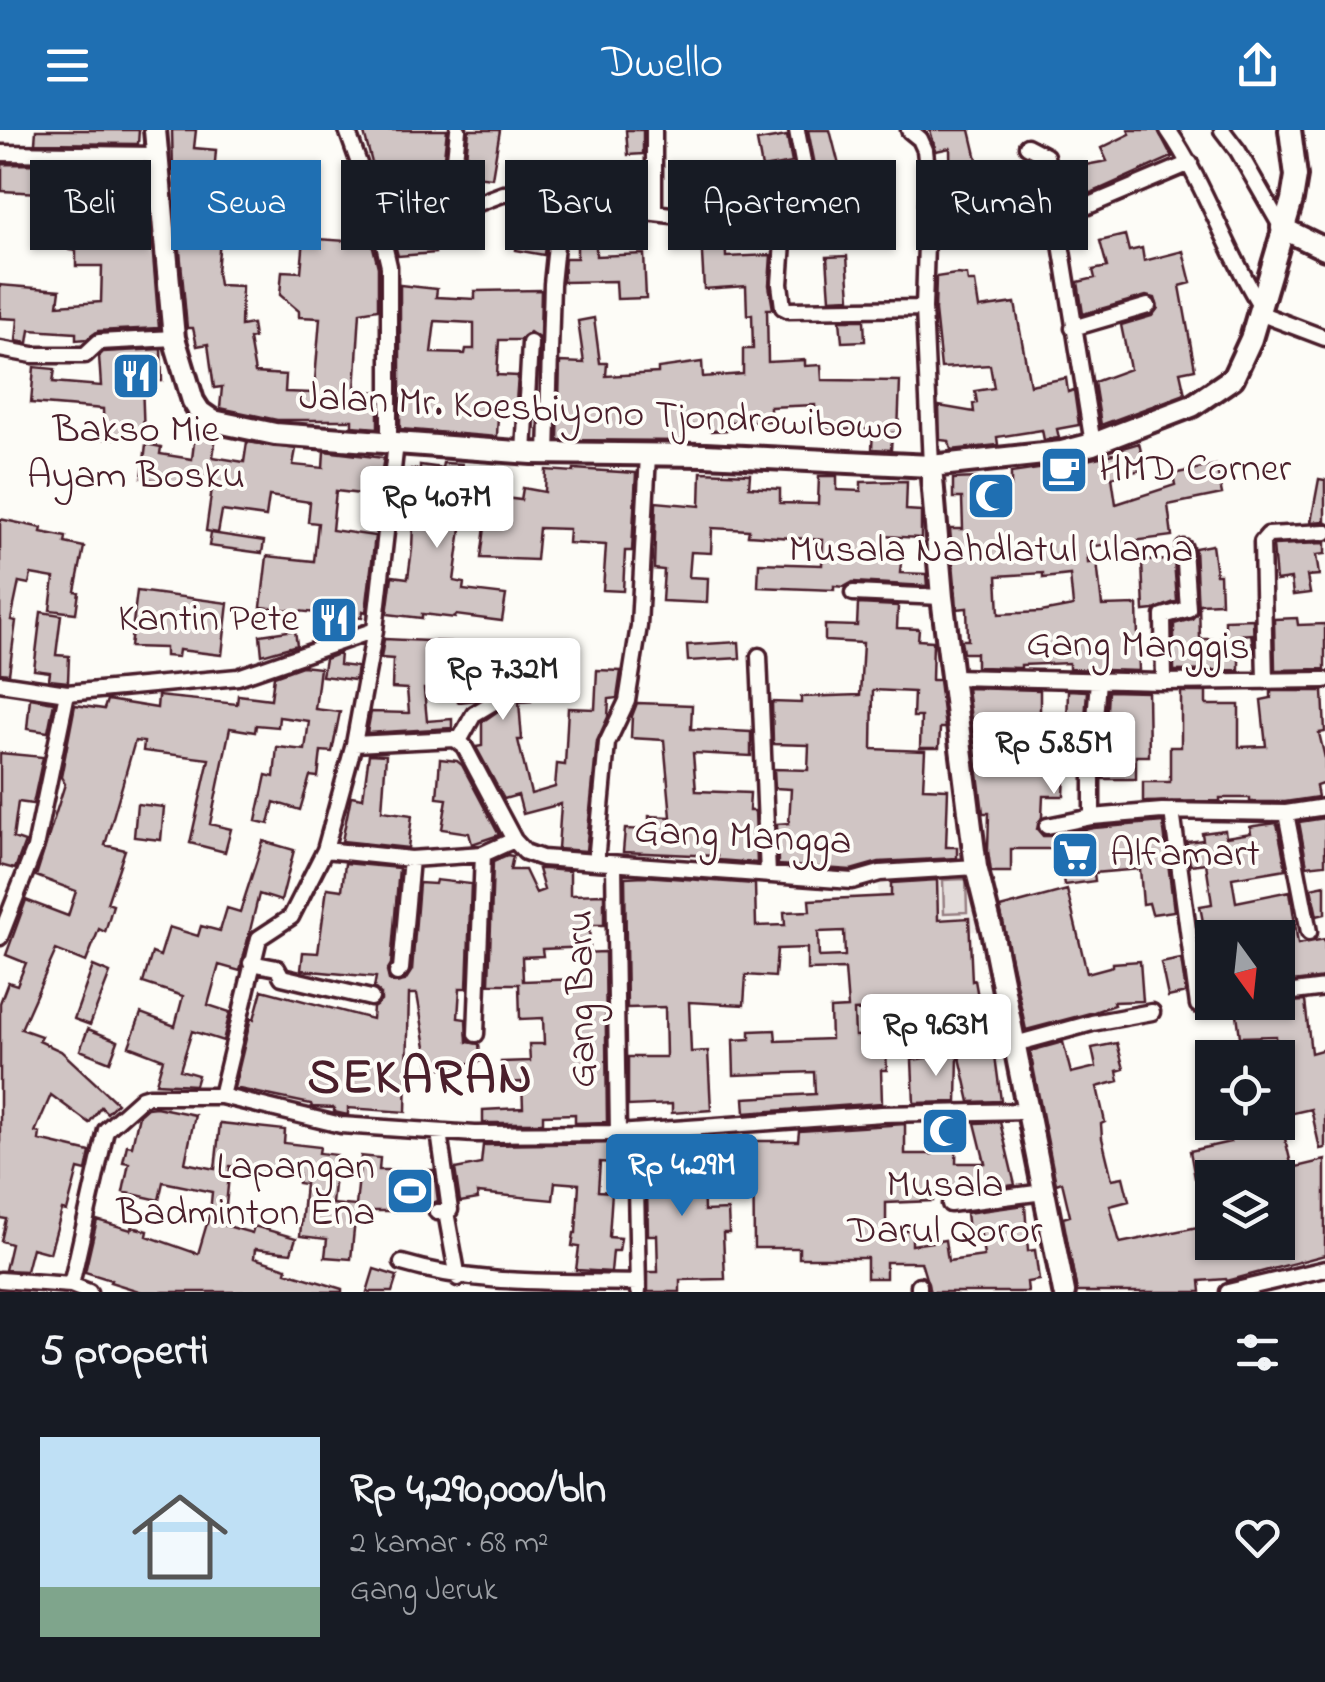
<!DOCTYPE html>
<html lang="id">
<head>
<meta charset="utf-8">
<style>
  :root { --surface:#171b24; --page:#20242c; --text:#f1f3f6; --muted:#9ea1a6; --accent:#1f6fb2 }
  body { margin:0; font-family:"Indie Flower",sans-serif; background:var(--page); color:var(--text); height:100vh; display:flex; flex-direction:column; font-size:38px; white-space:nowrap }
  * { box-sizing:border-box; margin:0 }
  p { font-size:32px; color:var(--muted) }
  .icon { flex:none; width:55px; height:55px; fill:none; stroke:currentColor; stroke-width:2; stroke-linecap:round; stroke-linejoin:round }
  .map { position:relative; height:1162px; overflow:hidden }
  .details { display:flex; flex-direction:column; background:var(--surface); flex:1 }
  .details>* { flex:none }
  .top-card { position:absolute; left:30px; top:30px; width:1265px; height:90px; display:flex; gap:20px }
  .needle { width:65px; rotate:165deg }
  .tools { position:absolute; left:1195px; top:790px; display:grid; gap:20px }
  .tools a { display:grid; place-items:center; width:100px; height:100px; border-radius:0px; background:var(--surface); box-shadow:0 2px 8px #0004; font-size:50px }
  .price { position:absolute; translate:-50% -85px; padding:0 22px; border-radius:10px; background:#fff; color:#222; font-size:32px; line-height:65px; filter:drop-shadow(0 2px 5px #0008) }
  .price::after { content:''; position:absolute; left:50%; top:60px; width:30px; height:22px; margin-left:-15px; background:inherit; clip-path:polygon(0 0,100% 0,50% 100%) }
  .price.selected { background:var(--accent); color:#fff }
  ul { padding:0; list-style:none }
  li { display:flex; align-items:center; gap:30px; height:250px; padding:0 40px }
  li span { display:grid; place-items:center; flex:none; width:280px; height:200px; border-radius:0px; color:#555 }
  li>.icon { margin-inline-start:auto }
  span .icon { width:120px; height:120px; fill:#fffc; stroke-width:1 }
  li b { font-size:42px }
  h2 { display:flex; justify-content:space-between; align-items:center; height:120px; padding:0 40px; font-size:42px }
  .chip { padding:0 35px; border-radius:0px; background:var(--surface); box-shadow:0 2px 8px #0004; font-size:35px; line-height:90px }
  .chip.selected { background:var(--accent); color:#fff }
  header { display:flex; justify-content:space-between; align-items:center; height:130px; padding:0 40px; background:var(--accent); color:#fff; font-size:45px; font-weight:600 }
  .map>svg:first-child { display:block }
  .built { fill:#f0ece8 }
  .green { fill:#e3dcda; stroke:#967e82; stroke-width:2.5 }
  .building { fill:#d0c5c4; stroke:#4a1f2b; stroke-width:2.5; fill-rule:evenodd }
  .lines { fill:none; stroke-linecap:round; stroke-linejoin:round }
  .street-casing { stroke:#4a1f2b; stroke-width:21 }
  .secondary-casing { stroke:#4a1f2b; stroke-width:28 }
  .street { stroke:#fdfcf7; stroke-width:14 }
  .secondary { stroke:#fdfcf7; stroke-width:20 }
  .labels { text-anchor:middle; dominant-baseline:central; stroke-width:8; stroke-linejoin:round; paint-order:stroke }
  .street-label { font-size:40px; fill:#4a1f2b; stroke:#fdfcf7 }
  .poi-label { font-size:40px; fill:#4a1f2b; stroke:#fdfcf7 }
  .district-label { font-size:50px; font-weight:bold; letter-spacing:2.5px; fill:#4a1f2b; stroke:#fdfcf7 }
</style>
</head>
<body>
<header><svg class="icon" aria-label="menu" viewBox="0 0 24 24"><path d="M4 6h16M4 12h16M4 18h16"/></svg>Dwello<svg class="icon" aria-label="share" viewBox="0 0 24 24"><path d="M12 15V3M7 8l5-5 5 5M5 13v7h14v-7"/></svg></header>
<div class="map">
<svg width="1325" height="1162" viewBox="0 0 1325 1162">
  <rect width="100%" height="100%" fill="#fdfcf7"/>
  <filter id="ink" filterUnits="userSpaceOnUse"><feTurbulence type="fractalNoise" baseFrequency=".01" numOctaves="2"/><feDisplacementMap in="SourceGraphic" scale="20" xChannelSelector="R" yChannelSelector="G"/><feConvolveMatrix kernelMatrix="1 2 1 2 8 2 1 2 1" color-interpolation-filters="sRGB"/></filter>
  <g filter="url(#ink)">
    <path class="built" d="M972,741L976,801L881,808L878,754L901,744Z"/>
    <path class="green" d="M966,749L967,782L944,783L943,750Z"/>
    <path class="building" d="M36,0H139L138,14L35,13Z
      M172,0H196L194,18L216,20L214,44L173,41Z
      M384,0H447L439,73H423L420,54L379,59L364,3Z
      M469,0H500L492,48L464,45Z
      M626,0H643V24L628,25Z
      M808,0H830L840,39L817,45Z
      M930,0H970L980,42L1038,44L1037,72L992,70V73L951,74L950,18L936,21Z
      M1128,0H1158L1172,27L1089,64L1080,36L1107,31L1101,18L1130,4Z
      M787,6L792,33L762,38L757,11Z
      M2,34L116,35V47L144,48L148,76L135,77L136,89L122,90V116L152,113L159,198L98,201L87,209L76,210V203L30,200L28,213L16,211L18,189L0,188V155L60,160L58,175L101,172L102,136H76V121L69,120V94H81V65L2,61Z
      M205,70L250,73L248,101L221,99L217,142L219,155L242,156L241,196L252,194L254,208L249,209L255,243L286,245L285,262L314,263L320,188L299,187V181L280,165L282,141L301,142L304,108L346,111V89H355L351,76L363,77L378,137V179L360,182L355,261L378,262V298L352,296V290H277L220,278L222,257L214,258L208,214L197,216L193,198H187L176,77V72L205,74Z
      M523,82L548,86L544,125L516,120Z
      M390,95H432L435,123L398,126Z
      M577,97H596V126L644,124L646,168L617,169L616,151L563,152L565,128H577Z
      M725,104L726,127L771,125L769,155L773,179H767L768,232L805,230V236L821,235L822,250L900,251L898,303H892L891,320L872,319L873,299L816,300L815,275L770,277V291L731,292V300L711,301L710,295L686,296L687,311L558,310L560,232L584,233L578,191L594,188L600,233H607L606,246L658,243V238L702,232L703,247L743,244V219H753L752,184L747,185L746,156L704,159L701,106Z
      M1125,105L1129,121L1142,118L1144,131L1183,121L1191,153L1180,156L1195,239L1180,242L1185,264L1101,295L1094,252L1130,239L1121,195L1152,186L1158,178L1155,168L1146,166L1083,184L1078,152L1095,148L1093,140L1107,137L1100,111Z
      M847,126L850,168L830,169L827,127Z
      M956,144L967,145L968,152H975L979,178L1015,173L1030,255L1066,248L1068,262L1074,260L1079,295L1057,299L1059,308L1044,310L1042,300L997,307L998,315L951,320L949,311L940,310L939,276L974,282L973,274L977,273L975,261L994,258L990,235L941,238L935,181L936,147Z
      M400,155L437,159L436,167L475,169V161L541,160L540,209L530,202L520,210H499L497,245L518,246L515,285L498,284L497,307L400,299ZM435,191L474,193V219H466L465,224L431,223Z
      M840,190H864L865,211L842,212Z
      M161,219L162,251L142,252L144,307L104,309L103,279L31,273L34,237L55,239L53,252L101,256L99,226L103,222Z
      M196,296L216,306L213,327L244,332L247,312L296,319L293,335L323,338L324,321L384,328L377,366L336,361L332,400L375,406L366,482L363,481L362,488L261,477L267,426L314,431L318,393L308,392L310,372L269,366L266,387L222,381L218,403L206,401L212,358L142,348L146,314L161,317L160,324L192,329Z
      M1139,313L1145,339L1112,347L1116,374L1175,355L1173,344L1216,335L1222,364L1168,375L1172,406L1087,417L1088,433L1097,432L1102,476L1137,475L1139,541L1069,539V533L1021,535V538L976,537V523H963L961,510H968L967,478L957,479L956,466L950,399H963L962,368H953V349L977,348V356H1011V343L1065,335L1117,323L1116,320ZM1043,443V448L1070,445L1073,476L1041,482L999,484L997,446Z
      M443,333L462,334L460,360L466,361L454,451L464,453L463,460L506,465L502,491L456,485L455,488L422,484V488L387,484L392,446L408,448L412,419L413,394L403,393L404,343L410,344L411,339L420,340V335L442,338Z
      M574,339L636,343L632,421H625L623,461L603,460L606,415L568,413L569,399L539,398L536,430L481,428L489,366L521,370L523,358L545,362L546,340L574,342Z
      M701,342L750,344L749,357L780,359V373L818,374L819,346H837V360L861,361V352L907,351L906,380L921,381V408L882,406L881,431L901,432L900,443L926,444L927,456L853,452L844,457L834,456V460L758,457L759,433L822,435L823,410L748,405L749,400L712,398L711,423L691,422L689,447L708,448L707,473L662,471L664,440L654,439L656,372L700,376Z
      M1319,349L1325,350V391L1311,392Z
      M0,389L42,398L41,402L66,407L65,413L84,417L75,461L79,462L76,483L50,480L54,448L31,444L29,454L19,452L11,490L16,491L9,544L0,543Z
      M211,403L264,411L262,423L209,416Z
      M1325,413V424L1316,425L1319,445L1307,446L1310,463L1293,465L1291,449L1276,451L1273,415Z
      M1212,415L1216,444H1220L1221,473L1199,474L1200,509H1225V490L1253,489L1254,523L1251,504L1239,505V540L1174,541V494L1192,489L1198,482L1195,418Z
      M1174,430L1177,471L1154,480L1144,481L1142,431Z
      M137,461L228,473L222,525L179,520L178,527L165,526V518L130,517Z
      M858,474L898,476L897,498L919,499L918,510L933,511L932,550H939L945,598H940L939,618H920L921,587H913L914,562L873,560L872,619L925,621L923,658L948,659L946,717H957V728L879,732L851,740L778,735L777,694L789,693L791,659L775,658L774,639L808,640L809,615L773,614L772,572L801,573V567L860,565L863,513L825,511V495L857,496Z
      M41,482L61,485L56,525L69,526L68,552L49,550L50,542L34,540Z
      M1297,488L1298,495L1325,494V539L1275,540L1274,489Z
      M295,500L297,515L262,525L260,505Z
      M384,509L450,512V519L536,515L537,531L528,532L531,571L519,572L522,610H518L531,664L555,657L557,634L565,635L568,578L595,579L597,540L621,541L617,568L609,569L608,587L597,611L586,721L558,719L561,674L523,684L518,665L504,669L476,617L482,616V592L508,574L513,540L507,530L494,532L489,563L477,570L458,572L457,560L424,559L427,591L452,589V598L367,603L371,582L409,583L407,559L392,558L393,529L381,528Z
      M739,512L740,528L688,531L687,515Z
      M340,523L339,535L357,537L355,550L322,546L325,529Z
      M302,536L320,538L315,579L340,582L332,622L321,621L318,647L310,646L300,680L274,672L269,694L256,691L266,645L274,647L277,617L305,620L309,591L279,587L278,597L256,595L255,602L230,598L210,694L231,699L225,722L190,713L209,629L143,621L144,612L135,611L105,715L125,720L107,773L113,775L105,802L99,799L86,832L56,820L21,899L41,906L39,911L61,921L117,973L107,983L101,977L89,993L51,965L35,1002L40,1003L39,1010L90,1022L86,1041L78,1039L67,1081L62,1080L50,1123L32,1118L26,1141L5,1140L11,1114L1,1111L6,1089L0,1088V873L8,852L17,855L26,833L6,825L26,770L68,786L76,761L36,746L65,654L61,647L75,575L104,579L107,570L157,578L158,566L237,574L238,565L271,569L274,546Z
      M967,558L1040,560V591L1017,592V630L1045,631V596H1067L1068,560L1087,561L1081,644L1065,643L1064,666H1043L1042,687L1037,699L1043,706H1049L1094,698L1163,692L1174,781L1152,784L1149,773L1143,774L1140,739L1094,743L1095,751L1064,755L1059,719H1011V742H991L988,721L989,683H983Z
      M1108,561L1148,562L1149,626H1136V649H1103Z
      M1271,561H1323L1325,602L1319,603L1325,628V653L1316,656L1318,667L1285,672H1250V668H1220V671L1143,672V652H1170V617H1181V562H1206V575H1239V617L1266,616L1261,570L1271,568Z
      M30,568L54,572L48,602L27,599Z
      M637,573L692,575L691,599L751,602V626L693,623L696,661L750,663L749,681H755L757,733L717,730V726L623,722L625,699L649,700V686L671,687L664,610L631,608L632,586Z
      M0,623L43,627L33,674L18,672L13,708L25,712L15,739L0,735Z
      M369,624L386,625L382,681L412,685L408,718L342,711L351,666L363,668Z
      M440,629L457,631L462,635L499,705L472,714L469,703L442,699L447,669L437,668Z
      M137,674L164,677L161,710L134,707Z
      M1325,688V734L1307,736L1299,692Z
      M1277,693L1286,739L1232,748L1236,772L1290,761L1298,814L1325,809V848L1284,853L1278,808H1206L1200,776L1212,774L1206,733L1190,735L1187,712L1203,710L1202,703L1225,700L1226,707L1251,703L1250,697L1254,696Z
      M263,711L294,720L281,771L259,764L240,841L219,835L208,875L230,882L223,911L192,901L180,940L198,945L195,955L156,953L163,929L129,916L141,883L175,896L183,866L143,853L152,823L160,826L169,797L198,806L201,796L220,801L227,778L240,782Z
      M507,725L513,726L510,740H525L536,763L544,760L538,739H545L570,741V765L604,764V795H589L590,817L542,819L543,826L522,827L523,851L581,849L580,823L605,822L607,992L575,993V984L543,985V993H483V980L523,978L522,952L502,953L501,932L530,931L529,914H544L543,888L520,889L519,854H489L493,731Z
      M345,733L399,738L391,834L387,841L389,850L395,853L405,851L412,840L419,753L435,754L436,750L471,754L467,858H460L458,888L466,889L467,912L479,914L481,931L430,940L417,864H409L406,982L348,978V985L343,984L334,982V978L312,977L311,974L234,958L251,888L254,889L262,860L372,889L373,878L381,871V864L374,858L376,847L301,840L303,822L318,823L327,758L342,760Z
      M644,746L755,754L756,796L785,795L784,782L810,781L809,770L891,766V753L937,750L938,790L969,788L972,851L975,850L983,896L933,903L929,880L890,887L889,879L854,881L855,906L885,905L887,940H881L882,973L745,983L744,968L815,964L814,942L734,945L733,910L750,909V901L775,900L776,911L831,909L830,879L848,878L845,839L807,840V818L777,819L775,847L746,845L744,875L689,872L691,922L708,921L711,980L672,983V974L628,976V927H666L665,877L627,878L625,747ZM844,801L845,826L819,827L818,802Z
      M1325,755V784L1317,786L1311,758Z
      M1067,760L1087,843L1113,836V833L1140,831L1143,871L1113,872L1114,875L1094,882L1026,900L1000,778Z
      M1181,829L1186,863L1168,867L1161,833Z
      M93,836L110,843L90,895L74,889Z
      M1305,871L1311,923L1325,919V1018L1320,1019L1311,979L1280,986L1276,906L1240,907L1237,884L1262,880V876L1272,873Z
      M88,899L118,911L110,932L80,920Z
      M1063,912L1071,943L1096,937L1092,918L1117,913L1124,939L1117,941L1119,951L1097,957L1105,992L1101,994L1102,1008L1112,1049L1123,1047L1129,1071L1110,1076L1120,1113L1212,1094V1112H1278V1097L1291,1094L1280,1048H1195L1190,1021L1230,1012L1227,996L1249,992L1251,1003L1282,996L1292,1038L1325,1030V1125L1227,1151L1226,1149L1200,1151L1201,1162H1077L1063,1088L1070,1086L1062,1052L1056,1054L1030,921Z
      M994,918L1001,971L970,972L959,923Z
      M958,923L957,972L914,973L912,930Z
      M156,977L195,985L185,1033L215,1039L220,993L285,1000L284,1013L320,1017L319,1023L337,1025L332,1074L356,1076L361,1026L380,1028L379,1040H434L438,1071L430,1074L427,1081H362L361,1091L355,1090L351,1129L325,1127L327,1109L300,1106L305,1054L298,1053L299,1043L230,1036L224,1095L252,1103L254,1096L296,1108L291,1123L255,1119L254,1128L287,1138L286,1142L342,1159V1162H142L110,1152L111,1150L85,1142L97,1090L131,1100L132,1097L148,1101L147,1106L198,1124L210,1083L212,1062L163,1052L159,1070L123,1062L129,1033L123,1032L127,1015L132,1016L139,985L147,978Z
      M1000,992L1015,1055L949,1063L933,1067V1071L886,1073V1100H912V1115L945,1110L948,1131L984,1126L980,1099L968,1100L966,1083L1025,1075L1028,1121L1035,1120L1039,1150L1027,1152L1028,1162H930L921,1132H886V1148H867V1128H799V1118H754L753,1011H798L799,1001L905,994V1024H933V994L957,993L956,1033H985L975,993Z
      M664,1010L665,1019L702,1017L704,1081L728,1080L729,1103H723L725,1149L680,1150V1162H648V1142H658L657,1105H648L646,1012Z
      M625,1013V1034L600,1032L598,1061L612,1062L609,1107L621,1108L619,1121H613L611,1142L576,1140L579,1117L572,1116L574,1103H576L579,1054L555,1052L553,1070L477,1063L478,1069L460,1072L455,1039L481,1034L483,1015Z
      M374,1139L397,1146L392,1162H367Z"/>
    <g class="lines">
      <g class="street-casing">
        <path id="street" d="M347,0L377,84L389,136V313
          M797,0C802,34 820,78 784,98L780,154L783,177L789,180L924,178
          M909,0L920,9L925,20L928,48L924,178L931,336
          M1168,0C1206,55 1225,119 1260,175
          M1222,0L1238,21L1282,98
          M1027,16L1046,26L1057,89
          M0,23L155,25
          M654,83V0
          M377,84H449L503,64L523,63L561,67L611,78L784,98
          M449,84L458,0
          M1259,183L1325,208
          M1073,198L1148,176
          M0,219L33,225H85L99,212L174,208
          M1093,314L1057,89L1190,33
          M524,323L530,213
          M547,324L552,154L561,67
          M853,463L942,467
          M759,526L768,745
          M951,547L1164,552L1325,550
          M1265,551L1262,412L1268,405L1325,402
          M1164,552L1163,486L1188,479L1184,418
          M0,553L67,563
          M459,611L474,584L499,569L502,539
          M354,614L455,609L464,616L514,710L525,722L542,728L852,751L880,743L976,737
          M1172,681L1198,875L1215,872
          M1286,683L1309,802
          M1092,687V629L1098,550
          M1047,696L1092,687L1162,681L1286,683L1325,677
          M325,720L411,729L483,724L514,710
          M596,732L607,613L627,571L639,496L648,325
          M614,734L618,1003
          M0,807L35,718L67,563L238,547L375,500
          M251,833L277,838L282,847L371,868
          M397,843L401,839L411,729
          M1278,864L1325,858
          M476,904L483,724
          M1015,914L1092,893L1152,882
          M221,966L259,808L291,787L325,720L354,614L375,500L396,313
          M635,1002L638,1161
          M950,1074L1044,1062
          M437,1082L450,1080L439,1002
          M446,1082L458,1148
          M402,1133C479,1156 558,1151 638,1153
          M0,1150L71,1155L89,1162
          M71,1155L106,1000L142,968L149,966H221L341,995L475,1004L618,1003L882,984L1027,981
          M919,1155V1162
          M1228,1162L1325,1139"/>
      </g>
      <g class="secondary-casing">
        <path id="secondary" d="M155,0L174,208L193,271L200,282L213,291L275,304L532,323L705,325L931,336L1062,322L1093,314L1192,276L1233,248L1251,209L1292,70L1296,46L1290,0
          M1282,98L1325,119
          M931,336L942,467L976,737L992,801L1064,1162"/>
      </g>
      <use href="#street" class="street"/>
      <use href="#secondary" class="secondary"/>
    </g>
  </g>
  <defs>
    <g id="restaurant-square" transform="scale(2.5)"><rect x="-9" y="-9" width="18" height="18" rx="4" fill="#1f6fb2" stroke="#fdfcf7"/><path d="M-5-6h1v4h1v-4h1v4h1v-4h1v5L-1.5 .5V6h-2V.5L-5-1ZM5-6V6H3V1.5H1.5Q1.5-4 5-6Z" fill="#fff"/></g>
    <g id="cafe-square" transform="scale(2.5)"><rect x="-9" y="-9" width="18" height="18" rx="4" fill="#1f6fb2" stroke="#fdfcf7"/><path d="M-5.5-4.5H6V0H3Q3 3.5 0 3.5H-2.5Q-5.5 3.5-5.5 0ZM3-3.2v2h1.7v-2ZM-6 4.5H4V6H-6Z" fill="#fff"/></g>
    <g id="mosque-square" transform="scale(2.5)"><rect x="-9" y="-9" width="18" height="18" rx="4" fill="#1f6fb2" stroke="#fdfcf7"/><path d="M3.5-4.9A6 6 0 1 0 3.5 4.9A5 5 0 1 1 3.5-4.9Z" fill="#fff"/></g>
    <g id="supermarket-square" transform="scale(2.5)"><rect x="-9" y="-9" width="18" height="18" rx="4" fill="#1f6fb2" stroke="#fdfcf7"/><path d="M-6-5.5h2.5l.6 2H6L4.5 2H-2.5L-4.4-4H-6ZM-1.5 3.2a1.3 1.3 0 1 0 .1 0ZM3 3.2a1.3 1.3 0 1 0 .1 0Z" fill="#fff"/></g>
    <g id="stadium-square" transform="scale(2.5)"><rect x="-9" y="-9" width="18" height="18" rx="4" fill="#1f6fb2" stroke="#fdfcf7"/><path d="M0-5a6.5 5 0 1 0 0 10a6.5 5 0 1 0 0-10ZM-3.5-1.8h7v3.6h-7Z" fill="#fff"/></g>
  </defs>
  <g fill-rule="evenodd">
    <use href="#restaurant-square" x="136" y="246"/>
    <use href="#cafe-square" x="1064" y="340"/>
    <use href="#mosque-square" x="991" y="366"/>
    <use href="#restaurant-square" x="334" y="490"/>
    <use href="#supermarket-square" x="1075" y="725"/>
    <use href="#mosque-square" x="945" y="1001"/>
    <use href="#stadium-square" x="410" y="1061"/>
  </g>
  <g class="labels">
    <g class="street-label">
      <text transform="translate(601 284) rotate(3)">Jalan Mr. Koesbiyono Tjondrowibowo</text>
      <text transform="translate(1138 517) rotate(1)">Gang Manggis</text>
      <text transform="translate(743 708) rotate(3)">Gang Mangga</text>
      <text transform="translate(583 869) rotate(-91)">Gang Baru</text>
    </g>
    <g class="poi-label">
      <text x="136" y="301">Bakso Mie<tspan x="136" dy="46">Ayam Bosku</tspan></text>
      <text x="1099" y="340" text-anchor="start">HMD Corner</text>
      <text x="991" y="421">Musala Nahdlatul Ulama</text>
      <text x="299" y="490" text-anchor="end">Kantin Pete</text>
      <text x="1110" y="725" text-anchor="start">Alfamart</text>
      <text x="375" y="1038" text-anchor="end">Lapangan<tspan x="375" dy="46">Badminton Ena</tspan></text>
      <text x="945" y="1056">Musala<tspan x="945" dy="46">Darul Qoror</tspan></text>
    </g>
    <g class="district-label">
      <text x="421" y="949">SEKARAN</text>
    </g>
  </g>
</svg>
<div class="tools">
<a><svg class="needle" viewBox="-14 -14 28 28"><path d="M0-13l5 13h-10z" fill="#e53935"/><path d="M0 13l5-13h-10z" fill="#9ea1a6"/></svg></a>
<a><svg class="icon" aria-label="locate" viewBox="0 0 24 24"><circle cx="12" cy="12" r="6"/><path d="M12 2v4M12 18v4M2 12h4M18 12h4"/></svg></a>
<a><svg class="icon" aria-label="layers" viewBox="0 0 24 24"><path d="M12 4l9 5-9 5-9-5zM3 14l9 5 9-5"/></svg></a>
</div>
<b class="price" style="left:437px;top:421px">Rp 4.07M</b>
<b class="price" style="left:503px;top:593px">Rp 7.32M</b>
<b class="price" style="left:1054px;top:667px">Rp 5.85M</b>
<b class="price" style="left:936px;top:949px">Rp 9.63M</b>
<b class="price selected" style="left:682px;top:1089px">Rp 4.29M</b>
<div class="top-card">
<a class="chip">Beli</a>
<a class="chip selected">Sewa</a>
<a class="chip">Filter</a>
<a class="chip">Baru</a>
<a class="chip">Apartemen</a>
<a class="chip">Rumah</a>
</div>
</div>
<section class="details">
<h2>5 properti<svg class="icon" aria-label="filters" viewBox="0 0 24 24"><path d="M4 7h16M4 17h16"/><circle cx="9" cy="7" r="2"/><circle cx="15" cy="17" r="2"/></svg></h2>
<ul>
<li><span style="background:linear-gradient(#bfe0f5 75%,#7fa58c 0)"><svg class="icon" aria-label="home" viewBox="0 0 24 24"><path d="M3 11l9-7 9 7M6 9v11h12V9"/></svg></span><div><b>Rp 4,290,000/bln</b><p>2 kamar · 68 m²</p><p>Gang Jeruk</p></div><svg class="icon" aria-label="heart" viewBox="0 0 24 24"><path d="M12 20l-8-8c-3-5 5-10 8-4 3-6 11-1 8 4z"/></svg></li>
</ul>
</section>
</body>
</html>
